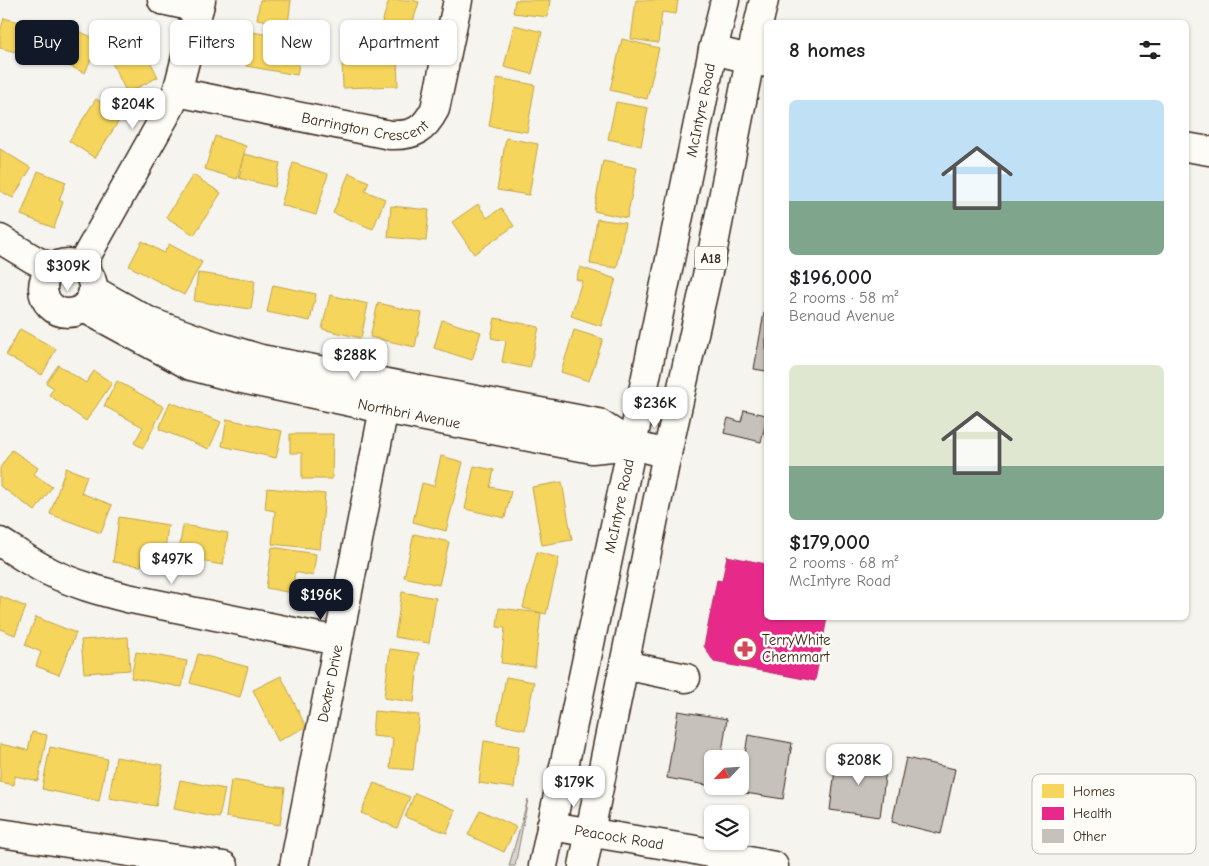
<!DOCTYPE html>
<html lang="en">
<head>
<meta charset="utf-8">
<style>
  :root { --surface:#fff; --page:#f6f6f6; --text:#202124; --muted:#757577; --accent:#111827 }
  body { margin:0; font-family:"Comic Neue",sans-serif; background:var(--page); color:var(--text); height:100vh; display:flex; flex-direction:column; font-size:19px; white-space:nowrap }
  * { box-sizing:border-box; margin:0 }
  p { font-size:16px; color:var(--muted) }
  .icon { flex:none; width:28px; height:28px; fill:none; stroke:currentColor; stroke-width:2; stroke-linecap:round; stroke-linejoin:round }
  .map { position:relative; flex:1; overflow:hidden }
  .panel { position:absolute; left:764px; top:20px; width:425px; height:600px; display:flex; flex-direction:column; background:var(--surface); border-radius:8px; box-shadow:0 1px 4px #0004 }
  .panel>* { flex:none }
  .banner { position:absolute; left:15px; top:20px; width:475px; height:45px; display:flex; gap:10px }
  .needle { width:32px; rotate:245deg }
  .tools { position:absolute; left:704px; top:750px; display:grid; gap:10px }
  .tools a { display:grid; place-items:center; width:45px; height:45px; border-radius:8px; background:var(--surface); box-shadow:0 1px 4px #0004; font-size:25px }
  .price { position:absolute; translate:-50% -42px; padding:0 11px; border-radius:10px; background:#fff; color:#222; font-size:16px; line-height:32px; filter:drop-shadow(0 1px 2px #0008) }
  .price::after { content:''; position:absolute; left:50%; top:30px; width:15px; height:11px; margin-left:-8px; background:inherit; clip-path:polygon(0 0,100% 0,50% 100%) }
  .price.current { background:var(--accent); color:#fff }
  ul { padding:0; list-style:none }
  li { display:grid; align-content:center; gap:10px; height:265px; padding:0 25px }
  li span { display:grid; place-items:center; height:155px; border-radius:8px; color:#555 }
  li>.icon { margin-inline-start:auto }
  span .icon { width:90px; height:90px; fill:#fffc; stroke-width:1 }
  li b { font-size:21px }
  h2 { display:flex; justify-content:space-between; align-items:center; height:60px; padding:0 25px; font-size:21px }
  .pill { padding:0 18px; border-radius:8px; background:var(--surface); box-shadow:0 1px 4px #0004; font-size:18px; line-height:45px }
  .pill.current { background:var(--accent); color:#fff }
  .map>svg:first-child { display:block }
  .green { fill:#dad6d0; stroke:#8a8077 }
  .homes { fill:#f6d55c; stroke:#bea249 }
  .health { fill:#e7298a; stroke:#b3296a }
  .building { fill:#c7c1bb; stroke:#3b2a1e }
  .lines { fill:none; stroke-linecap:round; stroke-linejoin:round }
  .minor-casing { stroke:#3b2a1e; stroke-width:31 }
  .major-casing { stroke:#3b2a1e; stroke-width:31 }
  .minor { stroke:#fdfcf7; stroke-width:28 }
  .major { stroke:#fdfcf7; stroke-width:28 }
  .labels { text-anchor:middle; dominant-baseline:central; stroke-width:5; stroke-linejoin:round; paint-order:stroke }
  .shield { fill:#fdfcf7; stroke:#75695f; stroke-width:1 }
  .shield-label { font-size:14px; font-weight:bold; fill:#3b2a1e }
  .street-label { font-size:15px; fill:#3b2a1e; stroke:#fdfcf7 }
  .poi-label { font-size:15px; fill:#3b2a1e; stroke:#fdfcf7; text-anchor:start }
  .key { fill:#fdfcf7; stroke:#c3bdb6; stroke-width:1 }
  .key-label { font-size:14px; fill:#3b2a1e }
</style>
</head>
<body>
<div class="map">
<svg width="1209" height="866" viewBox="0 0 1209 866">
  <rect width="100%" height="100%" fill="#f5f4ee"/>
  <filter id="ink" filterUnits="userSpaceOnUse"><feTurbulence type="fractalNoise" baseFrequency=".02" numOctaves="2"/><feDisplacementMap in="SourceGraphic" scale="10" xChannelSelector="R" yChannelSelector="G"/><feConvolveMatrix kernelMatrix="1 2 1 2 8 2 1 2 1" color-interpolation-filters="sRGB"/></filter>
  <g filter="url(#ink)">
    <path class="green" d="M528,799L515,866H509Z"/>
    <path class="homes" d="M260,0H291L288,24L257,19Z
      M389,0H412L419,2L403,54L375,45Z
      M515,0H550L548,17L513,13Z
      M636,0H678L676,14L662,12L658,43L631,39Z
      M4,18L43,28L36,57L0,48V32Z
      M59,23L99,40L85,73L46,56Z
      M514,25L542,32L532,74L504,67Z
      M252,32L303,41L297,75L246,66Z
      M138,37L158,77L127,93L107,53Z
      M622,39L659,48L647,99L610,90Z
      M397,58L398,86L343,88L342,60Z
      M497,78L535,85L527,132L489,126Z
      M96,99L122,116L95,158L69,141Z
      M616,102L648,108L641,146L608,139Z
      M215,136L246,146L237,179L205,169Z
      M506,138L538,144L529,195L497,190Z
      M0,149L31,168L13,198L0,191Z
      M245,154L280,163L275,187L239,178Z
      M603,161L637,168L627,218L594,211Z
      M293,163L328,174L316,215L281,205Z
      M38,171L66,182L59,200L63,202L54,228L21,215Z
      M349,173L369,182L365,191L385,199L373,229L333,213Z
      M193,175L221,193L194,235L166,217Z
      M478,204L487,218L501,208L514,226L474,254L452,222Z
      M391,206L429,210L426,241L388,237Z
      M597,219L625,223L617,268L590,264Z
      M142,241L164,253L169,244L202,262L184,295L129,266Z
      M580,267L616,279L601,326L571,316L582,281L576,279Z
      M198,273L255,281L251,309L194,301Z
      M273,285L316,294L310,321L267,312Z
      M330,295L368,304L361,338L322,329Z
      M378,303L422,313L415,347L370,337Z
      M495,318L539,327L530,368L502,362L506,341L491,338Z
      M442,320L481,332L472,360L434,348Z
      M20,329L56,349L42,375L6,355Z
      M574,330L603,339L589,381L561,372Z
      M58,365L86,383L94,371L112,383L86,421L49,395L54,388L46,383Z
      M117,381L164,407L143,448L134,443L143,427L104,406Z
      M170,402L221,422L209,449L159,429Z
      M227,419L282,431L276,458L222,446Z
      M290,434H333L332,479H302V453H290Z
      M12,450L38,468L34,474L52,487L35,511L0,486V468Z
      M441,456L463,462L446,531L413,522L422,483L434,486Z
      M474,466L494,470L490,487L511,491L505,518L465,509Z
      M66,468L87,476L81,493L112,505L101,533L50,514Z
      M562,482L572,540L542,545L532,487Z
      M267,488L325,494L320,549L272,544L275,511L265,509Z
      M119,517L168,525L164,558L143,555L141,566L113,562Z
      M183,525L228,533L223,565L178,557Z
      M414,534L449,542L439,585L404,577Z
      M272,547L316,554L313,576L295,572L292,593L266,588Z
      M537,552L559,558L546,614L523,608Z
      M402,592L436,598L429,643L395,637Z
      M0,596L26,607L15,635L0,629Z
      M499,608L541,613L535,667L501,663L505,628L497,627Z
      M36,617L76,633L59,675L36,666L41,652L25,645Z
      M128,637L130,670L84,673L81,640Z
      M390,649L419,653L414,702L384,698Z
      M136,652L187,661L182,687L131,678Z
      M198,654L248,667L240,697L190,683Z
      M281,676L306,727L278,741L253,690Z
      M506,677L534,682L525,730L497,724Z
      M374,711L419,715L413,770L390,768L393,738L372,736Z
      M32,732L47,735L38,781L15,776L14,785L0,782V744L28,750Z
      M484,741L519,746L514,788L479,783Z
      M50,747L107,759L99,801L42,789Z
      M116,757L163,765L156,806L109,798Z
      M180,780L225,789L219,818L174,809Z
      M231,780L285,788L280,825L226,817Z
      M374,783L410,797L397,828L361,813Z
      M415,793L456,810L447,833L405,817Z
      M480,810L516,827L504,852L468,835Z"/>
    <path class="health" d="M727,556L766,564V618H827L815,681L714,662L704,646L717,580L722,581Z"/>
    <path class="building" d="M764,313L766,314V371L754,369Z
      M744,410L766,415V422L761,442L724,433L728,418L741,422Z
      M678,711L727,719L721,759H712V786L667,778Z
      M748,735L792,743L783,799L739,792Z
      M837,754L887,761L880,817L830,810Z
      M906,758L955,769L941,834L892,822Z"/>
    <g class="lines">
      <g class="minor-casing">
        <g id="minor">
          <path d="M162,0L199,8"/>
          <path d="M713,50L766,63"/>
          <path id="s1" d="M177,92L390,135C414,136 424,130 435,109L458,0"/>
          <path d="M1186,147L1209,151"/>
          <path d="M0,239L33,259L51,268"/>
          <circle cx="68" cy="288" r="25"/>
          <path d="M81,266L169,109L177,92L201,0"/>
          <path d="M93,290L150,322L208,343L261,359L598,423L632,445L667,454"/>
          <path id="s2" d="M84,308L191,366L233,377L384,409L592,449L632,445"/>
          <path d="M0,542C16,552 33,564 50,572C74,584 100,591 127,598L338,641"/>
          <path d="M624,665L686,678"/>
          <path id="s3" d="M551,826L690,849L774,866"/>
          <path d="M0,833L224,866"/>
          <path id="s4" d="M294,866L387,393"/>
        </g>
      </g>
      <g class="major-casing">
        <g id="major">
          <path id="s5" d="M543,866L632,445L713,50L725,0"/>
          <path d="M583,866L667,454L713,249L750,60L764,0"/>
        </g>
      </g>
      <use href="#minor" class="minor"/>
      <use href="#major" class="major"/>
    </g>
  </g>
  <defs>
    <g id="pharmacy-ring" transform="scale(1.25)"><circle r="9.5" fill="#fdfcf7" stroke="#d1495b" stroke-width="1.5"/><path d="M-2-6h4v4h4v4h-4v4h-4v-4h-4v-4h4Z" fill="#d1495b"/></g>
  </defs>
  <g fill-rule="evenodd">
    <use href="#pharmacy-ring" x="745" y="649"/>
  </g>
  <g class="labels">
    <rect class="shield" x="695" y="246.5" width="32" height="23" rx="4"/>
    <g class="shield-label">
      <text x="711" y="258">A18</text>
    </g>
    <g class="street-label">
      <text stroke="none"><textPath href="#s5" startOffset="772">McIntyre Road</textPath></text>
      <text stroke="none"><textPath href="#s1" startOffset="192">Barrington Crescent</textPath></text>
      <text stroke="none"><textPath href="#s2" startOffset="345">Northbri Avenue</textPath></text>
      <text stroke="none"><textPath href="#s5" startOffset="368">McIntyre Road</textPath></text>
      <text stroke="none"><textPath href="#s4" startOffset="186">Dexter Drive</textPath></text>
      <text stroke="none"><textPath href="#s3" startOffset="69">Peacock Road</textPath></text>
    </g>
    <g class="poi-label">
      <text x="762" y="640">TerryWhite<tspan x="762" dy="17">Chemmart</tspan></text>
    </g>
  </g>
  <rect x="1032" y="774" width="164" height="80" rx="8" class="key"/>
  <rect x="1042" y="784" width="22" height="14" fill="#f6d55c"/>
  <rect x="1042" y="807" width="22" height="13" fill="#e7298a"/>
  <rect x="1042" y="829" width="22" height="14" fill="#c7c1bb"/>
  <g class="key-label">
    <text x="1073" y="796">Homes</text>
    <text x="1073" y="818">Health</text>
    <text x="1073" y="841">Other</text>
  </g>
</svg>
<div class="tools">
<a><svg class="needle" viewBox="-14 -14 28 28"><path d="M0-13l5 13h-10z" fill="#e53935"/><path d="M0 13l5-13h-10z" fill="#757577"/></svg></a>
<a><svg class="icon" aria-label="layers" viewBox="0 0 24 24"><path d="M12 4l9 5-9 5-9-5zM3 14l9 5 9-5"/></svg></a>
</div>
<b class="price" style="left:133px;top:130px">$204K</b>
<b class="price" style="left:68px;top:292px">$309K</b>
<b class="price" style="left:355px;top:381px">$288K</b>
<b class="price" style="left:655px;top:429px">$236K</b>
<b class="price" style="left:172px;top:585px">$497K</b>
<b class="price current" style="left:321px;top:621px">$196K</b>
<b class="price" style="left:859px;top:786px">$208K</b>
<b class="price" style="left:574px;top:808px">$179K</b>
<div class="banner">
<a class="pill current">Buy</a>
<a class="pill">Rent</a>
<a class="pill">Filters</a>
<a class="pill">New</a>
<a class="pill">Apartment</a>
</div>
<section class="panel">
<h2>8 homes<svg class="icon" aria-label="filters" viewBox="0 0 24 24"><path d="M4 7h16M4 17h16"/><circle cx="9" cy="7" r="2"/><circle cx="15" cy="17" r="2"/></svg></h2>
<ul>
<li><span style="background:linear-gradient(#bfe0f5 65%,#7fa58c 0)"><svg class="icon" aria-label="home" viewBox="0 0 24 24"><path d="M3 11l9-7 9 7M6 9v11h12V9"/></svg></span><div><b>$196,000</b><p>2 rooms · 58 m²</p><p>Benaud Avenue</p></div></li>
<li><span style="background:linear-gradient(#dfe7d0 65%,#7fa58c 0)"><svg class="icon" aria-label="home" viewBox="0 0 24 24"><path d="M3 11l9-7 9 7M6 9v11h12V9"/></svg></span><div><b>$179,000</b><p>2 rooms · 68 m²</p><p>McIntyre Road</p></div></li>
</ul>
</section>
</div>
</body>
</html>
